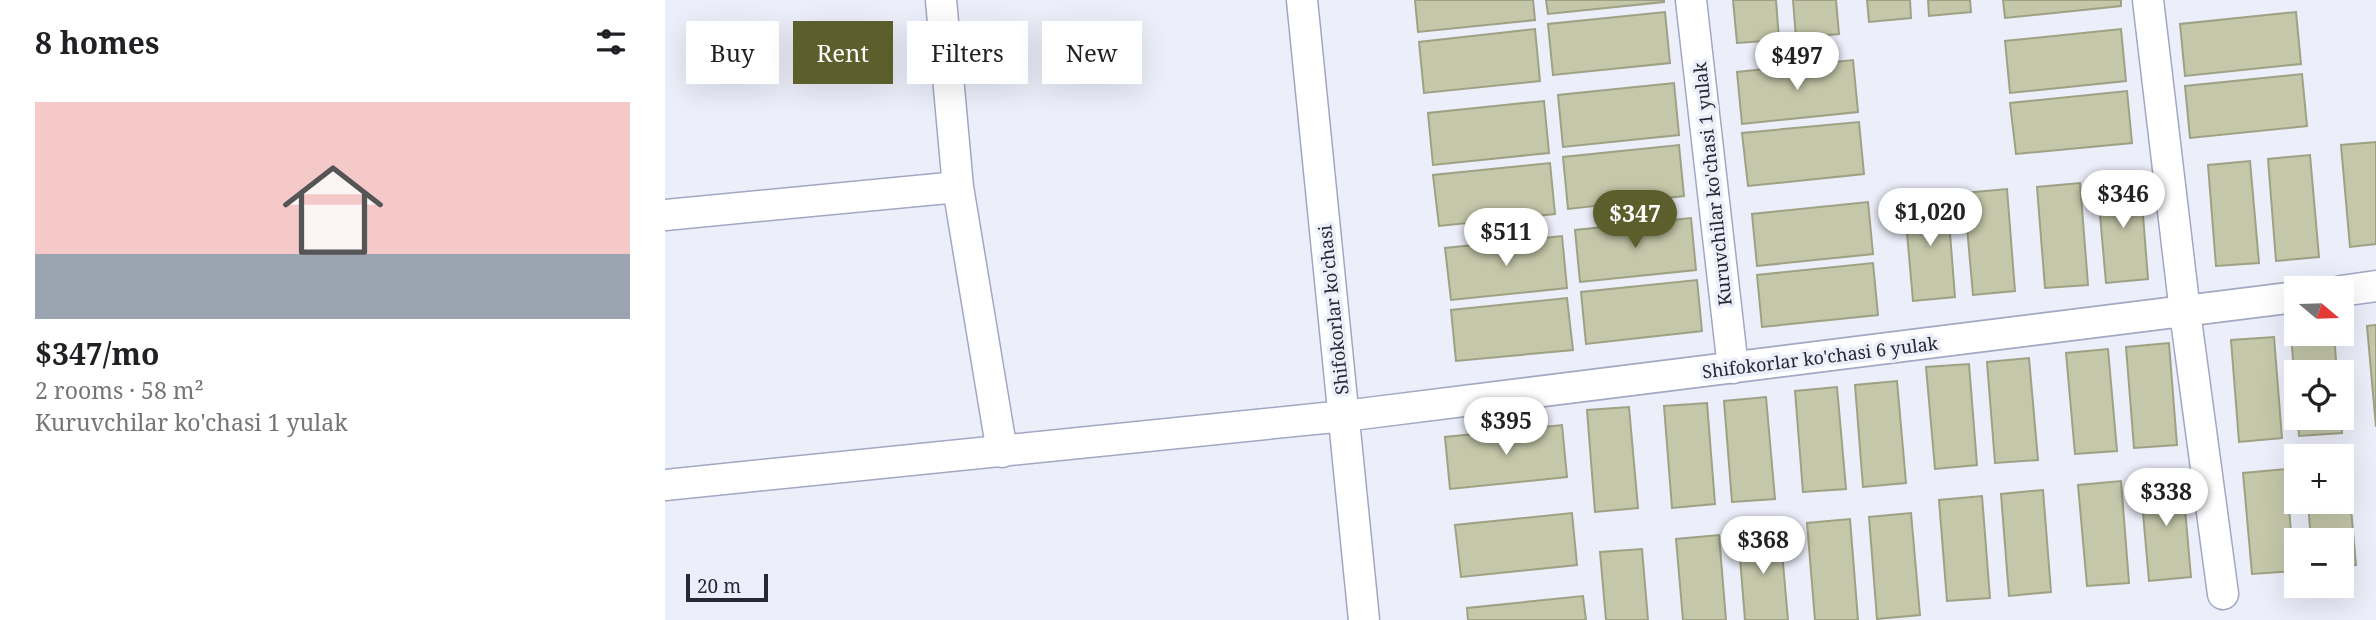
<!DOCTYPE html>
<html lang="en">
<head>
<meta charset="utf-8">
<style>
  :root { --surface:#fff; --page:#f6f6f6; --text:#202124; --muted:#757577; --accent:#5c5f2c }
  body { margin:0; font-family:"Noto Serif",serif; background:var(--page); color:var(--text); height:100vh; display:flex; flex-direction:column; font-size:26px; white-space:nowrap }
  * { box-sizing:border-box; margin:0 }
  p { font-size:23px; color:var(--muted) }
  .icon { flex:none; width:38px; height:38px; fill:none; stroke:currentColor; stroke-width:2; stroke-linecap:round; stroke-linejoin:round }
  .map { position:relative; flex:1; overflow:hidden }
  .panel { display:flex; flex-direction:column; background:var(--surface); width:665px }
  .panel>* { flex:none }
  .top-card { position:absolute; left:21px; top:21px; width:665px; height:63px; display:flex; gap:14px }
  .needle { width:46px; rotate:109deg }
  .tools { position:absolute; left:1619px; top:276px; display:grid; gap:14px }
  .tools a { display:grid; place-items:center; width:70px; height:70px; border-radius:0px; background:var(--surface); box-shadow:0 7px 28px #0002; font-size:35px }
  .scale { position:absolute; left:21px; bottom:18px; width:82px; box-sizing:border-box; padding-left:7px; border:4px solid #262833; border-top:0; font-size:19px; line-height:24px; white-space:nowrap; color:#262833; -webkit-text-stroke:5px #eceefa; paint-order:stroke }
  .price { position:absolute; translate:-50% -60px; padding:0 16px; border-radius:24px; background:#fff; color:#222; font-size:23px; line-height:46px; filter:drop-shadow(0 2px 4px #0008) }
  .price::after { content:''; position:absolute; left:50%; top:42px; width:21px; height:16px; margin-left:-10px; background:inherit; clip-path:polygon(0 0,100% 0,50% 100%) }
  .price.current { background:var(--accent); color:#fff }
  ul { padding:0; list-style:none }
  li { display:grid; align-content:center; gap:14px; height:371px; padding:0 35px }
  li span { display:grid; place-items:center; height:217px; border-radius:0px; color:#555 }
  li>.icon { margin-inline-start:auto }
  span .icon { width:126px; height:126px; fill:#fffc; stroke-width:1 }
  li b { font-size:30px }
  h2 { display:flex; justify-content:space-between; align-items:center; height:84px; padding:0 35px; font-size:30px }
  .pill { padding:0 24px; border-radius:0px; background:var(--surface); box-shadow:0 7px 28px #0002; font-size:24px; line-height:63px }
  .pill.current { background:var(--accent); color:#fff }
  main { display:flex; flex:1; min-height:0 }
  .map>svg:first-child { display:block }
  .building { fill:#c4c7a9; stroke:#9fa184; stroke-width:2 }
  .lines { fill:none; stroke-linecap:round; stroke-linejoin:round }
  .minor-casing { stroke:#a2a7c3; stroke-width:33 }
  .minor { stroke:#fff; stroke-width:30 }
  .labels { text-anchor:middle; dominant-baseline:central; stroke-width:7; stroke-linejoin:round; paint-order:stroke }
  .street-label { font-size:18px; fill:#262833; stroke:#eceefa }
</style>
</head>
<body>
<main>
<section class="panel">
<h2>8 homes<svg class="icon" aria-label="filters" viewBox="0 0 24 24"><path d="M4 7h16M4 17h16"/><circle cx="9" cy="7" r="2"/><circle cx="15" cy="17" r="2"/></svg></h2>
<ul>
<li><span style="background:linear-gradient(#f6c9c9 70%,#9aa5b1 0)"><svg class="icon" aria-label="home" viewBox="0 0 24 24"><path d="M3 11l9-7 9 7M6 9v11h12V9"/></svg></span><div><b>$347/mo</b><p>2 rooms · 58 m²</p><p>Kuruvchilar ko'chasi 1 yulak</p></div></li>
</ul>
</section>
<div class="map">
<svg width="1711" height="620" viewBox="0 0 1711 620">
  <rect width="100%" height="100%" fill="#eceefa"/>
  <path class="building" d="M750,0H868L870,20L753,32Z
    M881,0H999V2L883,14Z
    M1068,0H1111L1114,40L1072,43Z
    M1128,0H1171L1174,34L1131,38Z
    M1202,0H1245L1246,18L1204,22Z
    M1263,0H1305L1306,12L1264,16Z
    M1338,0H1456V6L1340,18Z
    M1000,12L1005,63L888,75L883,24Z
    M1631,12L1636,64L1520,76L1515,24Z
    M870,29L875,81L759,93L754,42Z
    M1456,29L1461,81L1345,93L1340,41Z
    M1188,60L1193,112L1077,124L1072,72Z
    M1637,74L1642,126L1525,138L1520,86Z
    M1009,83L1014,135L898,147L893,95Z
    M1462,91L1467,143L1351,154L1345,103Z
    M879,101L884,153L768,165L763,113Z
    M1194,122L1199,174L1083,186L1077,133Z
    M1711,142V244L1685,247L1676,145Z
    M1014,145L1019,196L903,209L898,157Z
    M1645,155L1654,257L1611,261L1603,159Z
    M1585,161L1594,263L1551,266L1543,165Z
    M885,163L890,214L774,226L768,175Z
    M1475,177L1483,279L1441,283L1432,181Z
    M1415,183L1423,285L1380,288L1372,187Z
    M1342,189L1350,291L1308,295L1299,193Z
    M1282,195L1290,297L1248,301L1239,199Z
    M1203,202L1208,254L1092,266L1087,214Z
    M1026,218L1031,270L915,282L910,230Z
    M897,236L902,288L786,300L780,248Z
    M1208,263L1213,315L1097,327L1092,275Z
    M1032,280L1037,331L921,344L916,292Z
    M902,298L908,350L791,361L786,310Z
    M1711,325V427L1702,326Z
    M1669,334L1672,373H1631V395L1626,335Z
    M1609,337L1617,438L1574,442L1566,340Z
    M1504,343L1512,445L1469,448L1461,347Z
    M1443,349L1452,451L1410,454L1401,353Z
    M1364,358L1373,460L1330,463L1322,362Z
    M1304,364L1312,465L1270,469L1261,367Z
    M1232,381L1241,483L1198,487L1190,385Z
    M1172,387L1181,489L1138,492L1130,391Z
    M1101,397L1110,499L1067,502L1059,401Z
    M1042,403L1050,504L1007,508L999,406Z
    M964,407L973,508L930,512L922,410Z
    M1633,418H1676L1677,433L1634,436Z
    M897,425L902,477L785,489L780,437Z
    M1682,463L1691,565L1676,566V541H1646L1643,502H1676V464Z
    M1621,469L1629,571L1587,574L1578,473Z
    M1517,475L1526,577L1484,581L1475,479Z
    M1456,481L1464,583L1422,586L1413,485Z
    M1378,490L1386,592L1344,596L1336,494Z
    M1317,496L1325,598L1282,601L1274,500Z
    M907,513L912,565L796,577L790,525Z
    M1246,513L1255,615L1212,619L1204,517Z
    M1185,519L1193,620H1150L1142,523Z
    M1115,529L1123,620H1080L1073,533Z
    M1054,535L1061,620H1018L1011,539Z
    M977,549L983,620H941L935,552Z
    M918,596L921,620H803L802,608Z"/>
  <g class="lines">
    <g class="minor-casing">
      <path id="minor" d="M637,0L699,620
        M1026,0L1068,368
        M1483,0L1520,312L1558,594
        M293,187L337,452
        M0,215L293,187L276,0
        M1676,291L1711,286
        M0,485L679,416L1631,297"/>
    </g>
    <use href="#minor" class="minor"/>
  </g>
  <g class="labels">
    <g class="street-label">
      <text transform="translate(1047 184) rotate(-96)">Kuruvchilar ko'chasi 1 yulak</text>
      <text transform="translate(668 310) rotate(-96)">Shifokorlar ko'chasi</text>
      <text transform="translate(1155 357) rotate(-7)">Shifokorlar ko'chasi 6 yulak</text>
    </g>
  </g>
</svg>
<div class="tools">
<a><svg class="needle" viewBox="-14 -14 28 28"><path d="M0-13l5 13h-10z" fill="#e53935"/><path d="M0 13l5-13h-10z" fill="#757577"/></svg></a>
<a><svg class="icon" aria-label="locate" viewBox="0 0 24 24"><circle cx="12" cy="12" r="6"/><path d="M12 2v4M12 18v4M2 12h4M18 12h4"/></svg></a>
<a>+</a>
<a>−</a>
</div>
<div class="scale">20 m</div>
<b class="price" style="left:1132px;top:92px">$497</b>
<b class="price" style="left:1458px;top:230px">$346</b>
<b class="price" style="left:1265px;top:248px">$1,020</b>
<b class="price current" style="left:970px;top:250px">$347</b>
<b class="price" style="left:841px;top:268px">$511</b>
<b class="price" style="left:841px;top:457px">$395</b>
<b class="price" style="left:1501px;top:528px">$338</b>
<b class="price" style="left:1098px;top:576px">$368</b>
<div class="top-card">
<a class="pill">Buy</a>
<a class="pill current">Rent</a>
<a class="pill">Filters</a>
<a class="pill">New</a>
</div>
</div>
</main>
</body>
</html>
